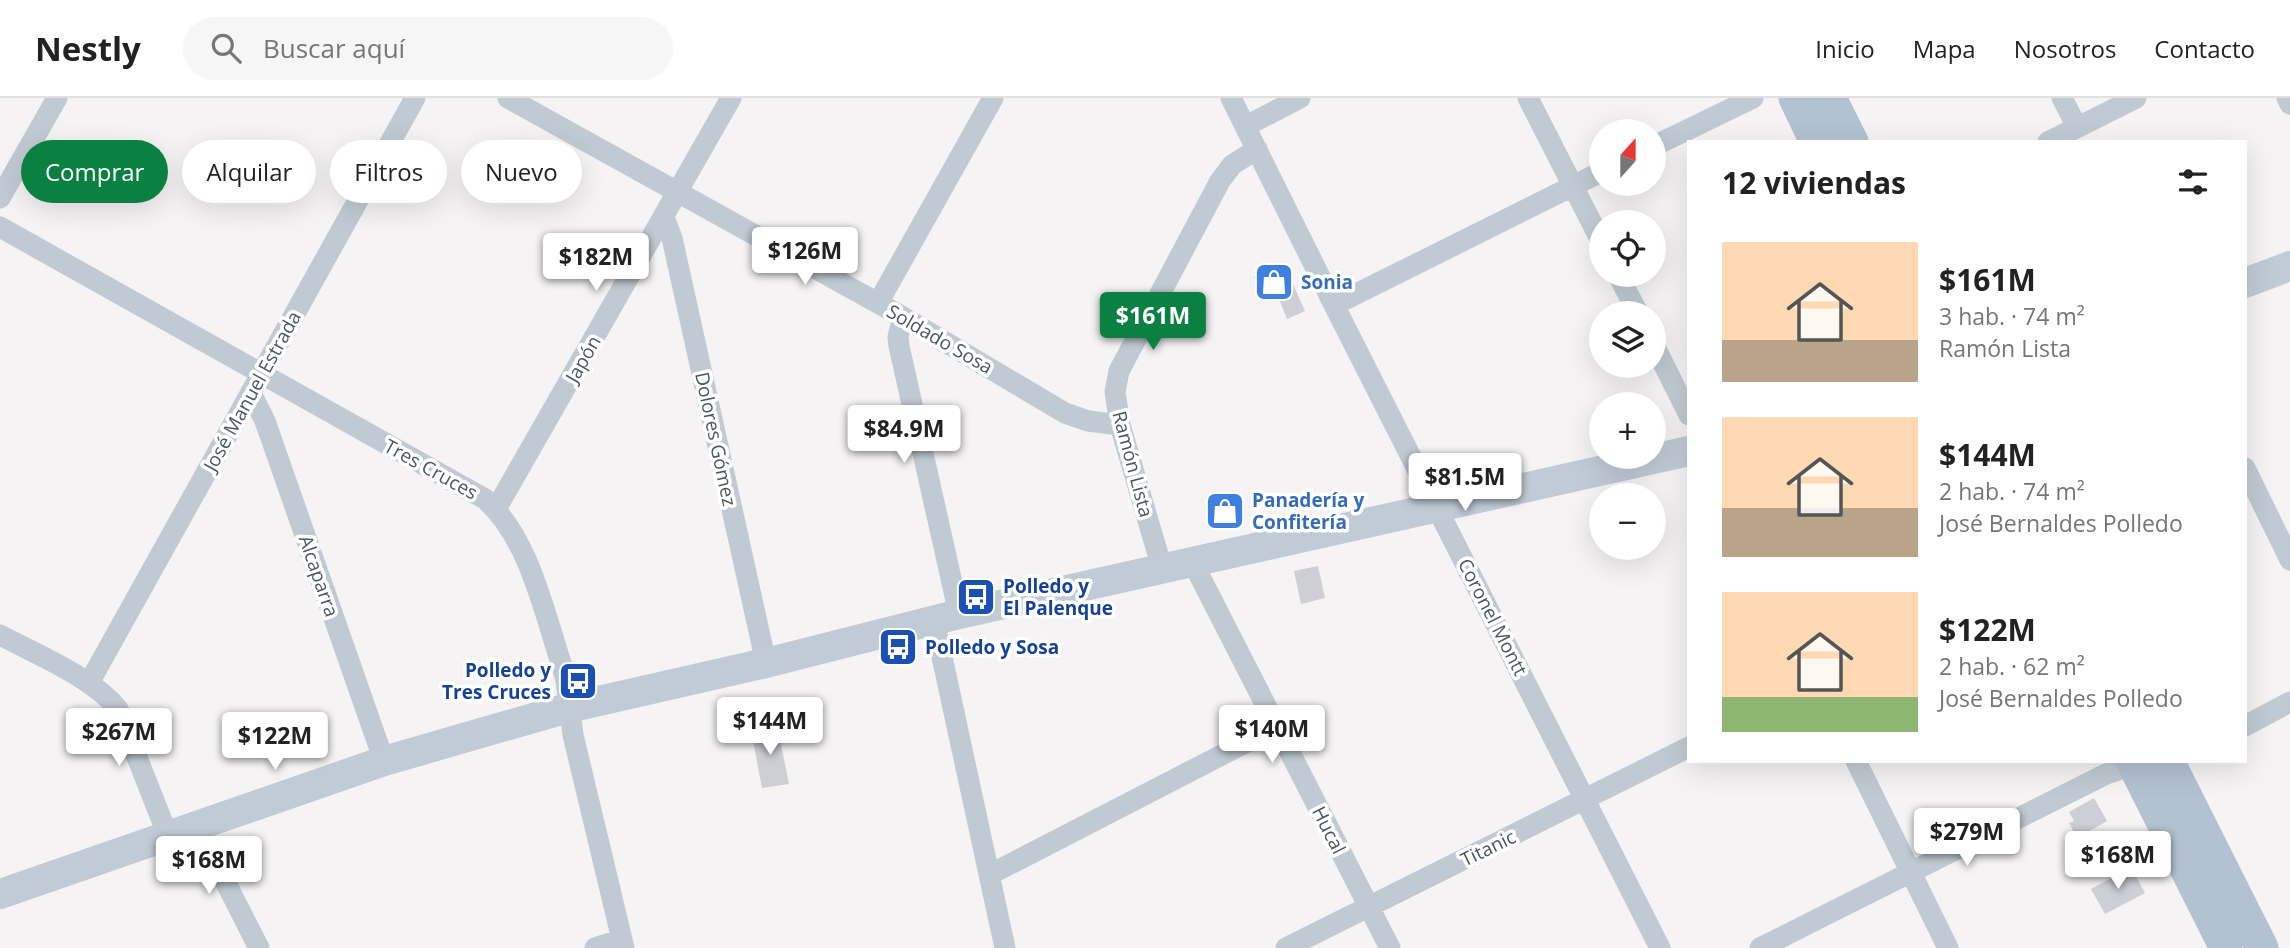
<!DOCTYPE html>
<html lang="es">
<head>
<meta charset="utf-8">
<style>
  :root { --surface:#fff; --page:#f6f6f6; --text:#222; --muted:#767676; --line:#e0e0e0; --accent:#0b8043 }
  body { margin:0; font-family:"Open Sans",sans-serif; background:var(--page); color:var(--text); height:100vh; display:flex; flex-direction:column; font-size:26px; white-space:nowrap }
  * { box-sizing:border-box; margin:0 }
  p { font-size:23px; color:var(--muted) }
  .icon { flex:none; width:38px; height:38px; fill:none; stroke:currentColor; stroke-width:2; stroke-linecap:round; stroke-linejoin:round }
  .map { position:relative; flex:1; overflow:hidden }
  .details { position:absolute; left:1687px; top:42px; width:560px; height:623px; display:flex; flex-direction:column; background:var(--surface); border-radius:0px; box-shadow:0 7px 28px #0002 }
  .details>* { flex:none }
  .hud { position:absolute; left:21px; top:42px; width:665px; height:63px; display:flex; gap:14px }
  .needle { width:46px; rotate:21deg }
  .fabs { position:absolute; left:1589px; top:21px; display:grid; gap:14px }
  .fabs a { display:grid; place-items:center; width:77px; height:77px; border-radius:50%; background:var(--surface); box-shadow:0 7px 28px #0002; font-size:35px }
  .price { position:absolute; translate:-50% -60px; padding:0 16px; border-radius:7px; background:#fff; color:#222; font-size:23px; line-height:46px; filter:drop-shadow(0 2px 4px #0008) }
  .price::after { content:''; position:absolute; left:50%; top:42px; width:21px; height:16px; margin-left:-10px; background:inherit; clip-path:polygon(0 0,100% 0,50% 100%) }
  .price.selected { background:var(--accent); color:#fff }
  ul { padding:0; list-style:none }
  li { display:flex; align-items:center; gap:21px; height:175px; padding:0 35px }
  li span { display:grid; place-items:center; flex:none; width:196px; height:140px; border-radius:0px; color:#555 }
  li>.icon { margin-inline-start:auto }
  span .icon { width:84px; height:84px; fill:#fffc; stroke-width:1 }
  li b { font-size:30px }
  h2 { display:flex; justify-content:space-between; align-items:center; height:84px; padding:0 35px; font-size:30px }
  .tag { padding:0 24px; border-radius:32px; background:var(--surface); box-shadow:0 7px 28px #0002; font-size:24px; line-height:63px }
  .tag.selected { background:var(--accent); color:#fff }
  header { display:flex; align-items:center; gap:42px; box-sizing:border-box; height:98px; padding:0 35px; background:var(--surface); border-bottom:2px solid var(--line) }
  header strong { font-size:33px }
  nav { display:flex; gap:38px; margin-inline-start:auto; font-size:24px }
  .search { width:490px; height:63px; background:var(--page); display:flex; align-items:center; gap:18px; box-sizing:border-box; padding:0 24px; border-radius:38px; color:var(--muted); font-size:26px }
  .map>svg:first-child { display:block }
  .building { fill:#cdcfd5 }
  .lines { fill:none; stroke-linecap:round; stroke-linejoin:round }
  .minor { stroke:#c1cad2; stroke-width:21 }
  .secondary { stroke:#c1cbd6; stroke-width:30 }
  .primary { stroke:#b3c2d1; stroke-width:33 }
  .labels { text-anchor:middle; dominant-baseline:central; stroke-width:7; stroke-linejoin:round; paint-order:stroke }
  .shop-label { font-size:19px; font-weight:bold; fill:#366cbe; stroke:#fff; text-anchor:start }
  .street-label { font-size:19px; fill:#4a5661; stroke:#fff }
  .transit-label { font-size:19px; font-weight:bold; fill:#164399; stroke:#fff; text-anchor:start }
</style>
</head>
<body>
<header>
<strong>Nestly</strong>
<div class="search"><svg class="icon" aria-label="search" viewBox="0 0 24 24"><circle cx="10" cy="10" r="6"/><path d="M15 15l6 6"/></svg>Buscar aquí</div>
<nav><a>Inicio</a><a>Mapa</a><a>Nosotros</a><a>Contacto</a></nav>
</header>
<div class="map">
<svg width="2290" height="850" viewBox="0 0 2290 850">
  <rect width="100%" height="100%" fill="#f5f3f3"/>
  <path class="building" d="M1284,166L1305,213L1287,221L1277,196L1264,202L1254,179Z
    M1233,402L1237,421L1218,425L1214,405Z
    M1318,468L1325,500L1301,506L1294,473Z
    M777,627L789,686L762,690L751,632Z
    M2094,700L2107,723L2077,740L2069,725L2074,723L2069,714Z
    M2131,769L2145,795L2105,816L2091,791Z"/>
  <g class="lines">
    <path class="minor" d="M508,0L903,219L1065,315L1088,323L1120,327
      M1231,0L1334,207L1660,850
      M1528,0L1601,143
      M2062,0L2077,29
      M2287,0L2290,6
      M1246,28L1300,0
      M2048,44L2136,0
      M1654,48L1753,0
      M0,100L57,0
      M664,119L672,140L766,565
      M0,129L485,401C529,440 544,514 562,568L566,582L573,637L624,850
      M1618,177L1638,215
      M878,205L993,0
      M1334,207L1601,74
      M903,219L898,239L899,248L959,516
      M1654,247L1689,317
      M251,295L265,323L384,663
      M2245,370L2290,462
      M496,411L731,0
      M1192,463L1390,850
      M1162,470L1120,327L1115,294L1119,273L1220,83L1232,67L1257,51
      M934,522L1005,850
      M0,537C36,556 92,579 118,611L168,738
      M89,585L415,0
      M2245,628L2290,604
      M1856,663L1948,850
      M197,728L259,850
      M989,777L1276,629
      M595,850L622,841
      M1286,850L1689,649
      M1760,850L2106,676L2134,667H2145"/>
    <path class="secondary" d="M2245,185L2290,168
      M0,796L384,663L568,610L766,565L959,516L1689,353"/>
    <path class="primary" d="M1795,0L1816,44
      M1830,0L1852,44
      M2132,663L2226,850
      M2168,663L2262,850"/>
  </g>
  <defs>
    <g id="shop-square" transform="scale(2.0125)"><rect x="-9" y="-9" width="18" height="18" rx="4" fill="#3f7fe0" stroke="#fff"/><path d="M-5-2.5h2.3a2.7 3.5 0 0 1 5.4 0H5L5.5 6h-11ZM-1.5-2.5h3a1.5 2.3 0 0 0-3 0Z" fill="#fff"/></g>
    <g id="bus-square" transform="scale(2.0125)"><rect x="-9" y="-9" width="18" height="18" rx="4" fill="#1a4fb4" stroke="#fff"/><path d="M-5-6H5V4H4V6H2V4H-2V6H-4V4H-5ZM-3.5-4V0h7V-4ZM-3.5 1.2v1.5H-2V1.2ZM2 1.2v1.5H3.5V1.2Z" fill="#fff"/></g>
  </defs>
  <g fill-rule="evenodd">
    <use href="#shop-square" x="1274" y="184"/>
    <use href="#shop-square" x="1225" y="413"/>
    <use href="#bus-square" x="976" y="499"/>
    <use href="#bus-square" x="898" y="549"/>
    <use href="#bus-square" x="578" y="583"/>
  </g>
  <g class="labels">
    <g class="shop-label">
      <text x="1301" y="184">Sonia</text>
      <text x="1252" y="402">Panadería y<tspan x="1252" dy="22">Confitería</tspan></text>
    </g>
    <g class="street-label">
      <text transform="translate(940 241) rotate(30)">Soldado Sosa</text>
      <text transform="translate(583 261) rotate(-60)">Japón</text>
      <text transform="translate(252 293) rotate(-61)">José Manuel Estrada</text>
      <text transform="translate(716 341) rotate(78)">Dolores Gómez</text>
      <text transform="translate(1133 366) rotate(75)">Ramón Lista</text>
      <text transform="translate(431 371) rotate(29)">Tres Cruces</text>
      <text transform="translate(319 478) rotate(71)">Alcaparra</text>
      <text transform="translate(1493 519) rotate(63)">Coronel Montt</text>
      <text transform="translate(1329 732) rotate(63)">Hucal</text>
      <text transform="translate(1488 750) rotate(-26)">Titanic</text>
    </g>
    <g class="transit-label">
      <text x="1003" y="488">Polledo y<tspan x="1003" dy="22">El Palenque</tspan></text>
      <text x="925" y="549">Polledo y Sosa</text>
      <text x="551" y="572" text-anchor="end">Polledo y<tspan x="551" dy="22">Tres Cruces</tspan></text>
    </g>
  </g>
</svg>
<div class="fabs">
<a><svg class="needle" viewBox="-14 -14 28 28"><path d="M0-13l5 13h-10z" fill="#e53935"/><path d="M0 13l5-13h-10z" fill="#767676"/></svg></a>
<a><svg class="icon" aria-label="locate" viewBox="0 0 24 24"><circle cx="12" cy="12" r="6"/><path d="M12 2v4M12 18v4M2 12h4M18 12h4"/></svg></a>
<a><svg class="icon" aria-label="layers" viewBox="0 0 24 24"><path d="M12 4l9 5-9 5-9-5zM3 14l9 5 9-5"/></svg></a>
<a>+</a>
<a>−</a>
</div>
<b class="price" style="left:805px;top:189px">$126M</b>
<b class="price" style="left:596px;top:195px">$182M</b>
<b class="price selected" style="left:1153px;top:254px">$161M</b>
<b class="price" style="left:904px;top:367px">$84.9M</b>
<b class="price" style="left:1465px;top:415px">$81.5M</b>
<b class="price" style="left:770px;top:659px">$144M</b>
<b class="price" style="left:1272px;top:667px">$140M</b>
<b class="price" style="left:119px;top:670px">$267M</b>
<b class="price" style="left:275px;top:674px">$122M</b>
<b class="price" style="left:1967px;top:770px">$279M</b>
<b class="price" style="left:2118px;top:793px">$168M</b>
<b class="price" style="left:209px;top:798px">$168M</b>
<div class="hud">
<a class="tag selected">Comprar</a>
<a class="tag">Alquilar</a>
<a class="tag">Filtros</a>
<a class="tag">Nuevo</a>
</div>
<section class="details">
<h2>12 viviendas<svg class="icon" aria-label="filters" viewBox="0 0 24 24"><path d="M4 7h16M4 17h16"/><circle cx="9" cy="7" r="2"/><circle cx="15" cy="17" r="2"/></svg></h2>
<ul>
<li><span style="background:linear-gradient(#ffd9b3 70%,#b9a48a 0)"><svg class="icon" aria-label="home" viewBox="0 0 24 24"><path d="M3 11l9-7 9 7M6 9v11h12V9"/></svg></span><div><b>$161M</b><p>3 hab. · 74 m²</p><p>Ramón Lista</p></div></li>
<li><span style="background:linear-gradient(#ffd9b3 65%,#b9a48a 0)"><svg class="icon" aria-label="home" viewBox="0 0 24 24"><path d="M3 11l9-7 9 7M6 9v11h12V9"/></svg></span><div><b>$144M</b><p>2 hab. · 74 m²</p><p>José Bernaldes Polledo</p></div></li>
<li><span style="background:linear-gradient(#ffd9b3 75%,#8fb573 0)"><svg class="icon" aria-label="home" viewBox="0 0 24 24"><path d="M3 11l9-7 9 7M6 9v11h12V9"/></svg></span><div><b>$122M</b><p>2 hab. · 62 m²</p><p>José Bernaldes Polledo</p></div></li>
</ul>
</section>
</div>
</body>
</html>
